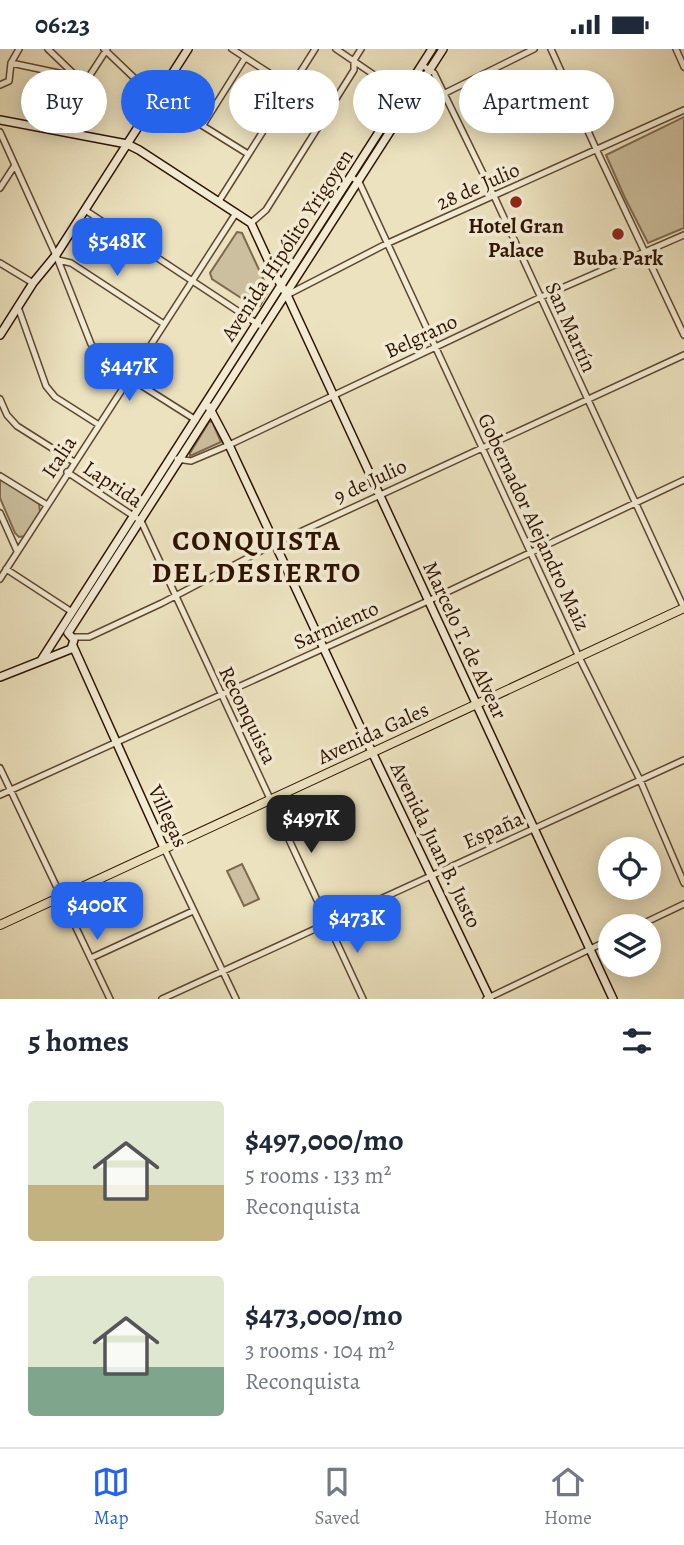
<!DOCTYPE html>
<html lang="en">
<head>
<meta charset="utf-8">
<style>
  :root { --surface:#fff; --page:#f2f2f3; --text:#1f2937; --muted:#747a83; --line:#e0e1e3; --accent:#2563eb }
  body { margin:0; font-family:Alegreya,serif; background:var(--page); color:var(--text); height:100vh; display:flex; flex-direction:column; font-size:26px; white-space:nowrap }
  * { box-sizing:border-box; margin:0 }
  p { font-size:23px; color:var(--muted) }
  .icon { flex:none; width:38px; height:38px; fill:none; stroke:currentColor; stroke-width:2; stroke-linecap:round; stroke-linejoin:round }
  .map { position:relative; height:950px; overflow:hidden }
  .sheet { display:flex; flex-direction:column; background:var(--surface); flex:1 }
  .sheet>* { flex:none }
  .top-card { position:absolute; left:21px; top:21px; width:642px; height:63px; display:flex; gap:14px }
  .buttons { position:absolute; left:598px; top:788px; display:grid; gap:14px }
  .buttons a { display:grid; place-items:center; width:63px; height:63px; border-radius:50%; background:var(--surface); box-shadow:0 4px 18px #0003; font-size:35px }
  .price { position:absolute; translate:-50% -60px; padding:0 16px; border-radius:14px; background:var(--accent); color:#fff; font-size:23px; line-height:46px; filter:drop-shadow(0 2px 4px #0008) }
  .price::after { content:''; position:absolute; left:50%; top:42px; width:21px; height:16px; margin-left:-10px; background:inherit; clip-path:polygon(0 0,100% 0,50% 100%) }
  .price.on { background:#222; color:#fff }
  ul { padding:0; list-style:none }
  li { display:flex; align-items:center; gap:21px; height:175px; padding:0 28px }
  li span { display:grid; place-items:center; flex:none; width:196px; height:140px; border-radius:7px; color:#555 }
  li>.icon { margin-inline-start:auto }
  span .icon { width:84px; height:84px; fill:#fffc; stroke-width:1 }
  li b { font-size:30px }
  h2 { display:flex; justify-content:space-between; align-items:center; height:84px; padding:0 28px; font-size:30px }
  .tag { padding:0 24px; border-radius:32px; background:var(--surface); box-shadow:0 4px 18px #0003; font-size:24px; line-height:63px }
  .tag.on { background:var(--accent); color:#fff }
  .status { display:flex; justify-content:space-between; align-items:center; height:49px; padding:0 35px; background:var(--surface); direction:ltr }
  .status svg { height:19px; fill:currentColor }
  .tabs { display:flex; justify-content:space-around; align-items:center; height:98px; border-top:2px solid var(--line); background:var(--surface); font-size:19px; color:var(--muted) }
  .tabs a { display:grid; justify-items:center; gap:4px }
  .tabs .on { color:var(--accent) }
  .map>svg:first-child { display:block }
  .green { fill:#ccbf9f; stroke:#7d6950; stroke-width:2 }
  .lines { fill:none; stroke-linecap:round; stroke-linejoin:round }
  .street-casing { stroke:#5e4730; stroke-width:8 }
  .secondary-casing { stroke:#2e1301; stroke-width:10 }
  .primary-casing { stroke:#2e1301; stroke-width:10 }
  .street { stroke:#f3ecd5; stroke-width:5 }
  .secondary { stroke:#f3ecd5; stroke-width:7 }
  .primary { stroke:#ece2bf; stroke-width:8 }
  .poi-dot { fill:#8f2418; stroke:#f3ecd5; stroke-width:2.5 }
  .labels { text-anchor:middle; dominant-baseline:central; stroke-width:7; stroke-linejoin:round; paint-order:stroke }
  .street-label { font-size:21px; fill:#2e1301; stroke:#f3ecd5 }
  .poi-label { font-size:21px; font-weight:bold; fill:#2e1301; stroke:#f3ecd5 }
  .district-label { font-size:28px; font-weight:bold; letter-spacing:2px; fill:#2e1301; stroke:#f3ecd5 }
</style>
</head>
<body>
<div class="status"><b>06:23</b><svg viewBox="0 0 49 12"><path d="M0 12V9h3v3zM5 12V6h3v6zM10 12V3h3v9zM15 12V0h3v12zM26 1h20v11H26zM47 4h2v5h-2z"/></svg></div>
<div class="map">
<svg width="684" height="950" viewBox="0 0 684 950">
  <rect width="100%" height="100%" fill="#ece2bf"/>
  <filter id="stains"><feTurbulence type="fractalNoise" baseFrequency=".00286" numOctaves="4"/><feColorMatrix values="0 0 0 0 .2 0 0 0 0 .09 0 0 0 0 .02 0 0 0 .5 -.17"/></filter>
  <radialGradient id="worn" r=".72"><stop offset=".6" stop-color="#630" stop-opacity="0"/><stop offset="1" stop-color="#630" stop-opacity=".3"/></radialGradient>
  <path class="green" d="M684,68V179L648,194L625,149L606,106Z
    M237,183L242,184L267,238V244L260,257L255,258L212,230L210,224Z
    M212,372L221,393L190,407V404L209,373Z
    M0,429L39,455L40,463L25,487L19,488L15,484L0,449Z
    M242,815L259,850L244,857L227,822Z"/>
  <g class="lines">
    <g class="street-casing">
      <path id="street" d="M48,0L75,26
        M104,0L150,44L248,105
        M232,0L291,38
        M336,0L383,32L397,57L405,60L415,59L534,0
        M551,0L597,102L684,286
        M676,0L684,18
        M11,14L87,30
        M422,16L434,24L494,147L684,559
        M0,36L9,32L11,14L19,0
        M203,76L245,9
        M0,83L58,211L91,295L106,314L196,371
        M75,85L81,40L107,0
        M351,128L359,133L579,608L640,731L684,834
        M0,139L15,116
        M219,152L315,0
        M85,161L259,276
        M251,174L266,161L354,21V11L361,0
        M58,211L71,214L164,275
        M0,214L33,234
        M287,246L386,195L684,61
        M18,258L46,337L55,348L99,376
        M0,350L7,366L17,377L74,413
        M177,410L191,412L229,396L541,248L684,186
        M67,423L141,472L363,950
        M0,427L47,456
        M0,464L17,502
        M6,520L72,563
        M0,530L236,164
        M73,588H89L162,554L274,495L684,306
        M0,719L110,950
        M0,746L428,552L684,431
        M164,799L236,950
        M638,877L684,855
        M91,909L193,862
        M162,950L684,711
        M486,950L611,890"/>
    </g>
    <g class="secondary-casing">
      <path id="secondary" d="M0,71L127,95L139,101L251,174L275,226L287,246L613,950
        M0,286L33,234L56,206L188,0
        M209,358L229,396L372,703L490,950
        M68,584L443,0
        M73,597L164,799
        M42,610L432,0
        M0,628L71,600L74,591L68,584"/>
    </g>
    <g class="primary-casing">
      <path id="primary" d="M0,876L684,559"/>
    </g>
    <use href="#street" class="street"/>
    <use href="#secondary" class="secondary"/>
    <use href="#primary" class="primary"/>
  </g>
  <g class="poi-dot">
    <circle cx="516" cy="153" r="7"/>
    <circle cx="618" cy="185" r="7"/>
  </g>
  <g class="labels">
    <g class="street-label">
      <text transform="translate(478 137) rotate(-24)">28 de Julio</text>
      <text transform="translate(287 196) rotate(-57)">Avenida Hipólito Yrigoyen</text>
      <text transform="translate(571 278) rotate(66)">San Martín</text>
      <text transform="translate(421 287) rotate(-25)">Belgrano</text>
      <text transform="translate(59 408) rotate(-57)">Italia</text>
      <text transform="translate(370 432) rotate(-25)">9 de Julio</text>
      <text transform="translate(113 435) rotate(34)">Laprida</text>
      <text transform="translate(534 473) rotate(65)">Gobernador Alejandro Maiz</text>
      <text transform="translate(336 576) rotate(-24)">Sarmiento</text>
      <text transform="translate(465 591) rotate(65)">Marcelo T. de Alvear</text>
      <text transform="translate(248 666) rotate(64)">Reconquista</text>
      <text transform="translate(373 684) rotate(-25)">Avenida Gales</text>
      <text transform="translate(168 767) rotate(65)">Villegas</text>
      <text transform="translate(493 781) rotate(-24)">España</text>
      <text transform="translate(436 796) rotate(64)">Avenida Juan B. Justo</text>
    </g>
    <g class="poi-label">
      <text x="516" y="177">Hotel Gran<tspan x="516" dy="24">Palace</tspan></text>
      <text x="618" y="209">Buba Park</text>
    </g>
    <g class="district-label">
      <text x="257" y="492">CONQUISTA<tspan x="257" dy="32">DEL DESIERTO</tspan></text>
    </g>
  </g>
  <rect width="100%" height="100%" filter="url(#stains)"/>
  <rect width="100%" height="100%" fill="url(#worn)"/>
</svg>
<div class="buttons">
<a><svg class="icon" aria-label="locate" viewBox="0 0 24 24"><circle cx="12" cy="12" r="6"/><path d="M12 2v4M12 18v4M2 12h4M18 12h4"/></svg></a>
<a><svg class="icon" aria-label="layers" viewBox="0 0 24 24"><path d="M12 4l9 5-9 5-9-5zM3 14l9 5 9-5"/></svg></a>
</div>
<b class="price" style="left:117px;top:229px">$548K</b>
<b class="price" style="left:129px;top:354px">$447K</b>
<b class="price on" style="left:311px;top:806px">$497K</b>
<b class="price" style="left:97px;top:893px">$400K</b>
<b class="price" style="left:357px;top:906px">$473K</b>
<div class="top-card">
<a class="tag">Buy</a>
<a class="tag on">Rent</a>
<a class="tag">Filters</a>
<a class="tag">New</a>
<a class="tag">Apartment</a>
</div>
</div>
<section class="sheet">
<h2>5 homes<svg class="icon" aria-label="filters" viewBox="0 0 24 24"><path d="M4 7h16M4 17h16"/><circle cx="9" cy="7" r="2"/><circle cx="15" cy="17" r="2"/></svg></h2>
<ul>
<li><span style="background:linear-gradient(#dfe7d0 60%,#c2b280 0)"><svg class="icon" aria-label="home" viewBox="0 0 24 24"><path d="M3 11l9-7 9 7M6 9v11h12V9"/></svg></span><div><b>$497,000/mo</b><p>5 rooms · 133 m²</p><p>Reconquista</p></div></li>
<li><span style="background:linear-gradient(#dfe7d0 65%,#7fa58c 0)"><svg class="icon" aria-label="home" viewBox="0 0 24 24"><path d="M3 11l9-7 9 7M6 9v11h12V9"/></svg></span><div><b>$473,000/mo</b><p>3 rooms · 104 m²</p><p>Reconquista</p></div></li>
</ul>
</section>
<nav class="tabs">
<a class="on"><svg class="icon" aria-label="map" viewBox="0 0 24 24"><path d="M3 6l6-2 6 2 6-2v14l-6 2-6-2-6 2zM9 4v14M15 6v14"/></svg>Map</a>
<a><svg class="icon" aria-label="saved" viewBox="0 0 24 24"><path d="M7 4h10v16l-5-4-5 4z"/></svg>Saved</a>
<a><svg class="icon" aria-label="home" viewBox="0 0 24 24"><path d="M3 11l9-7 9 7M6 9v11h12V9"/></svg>Home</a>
</nav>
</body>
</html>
